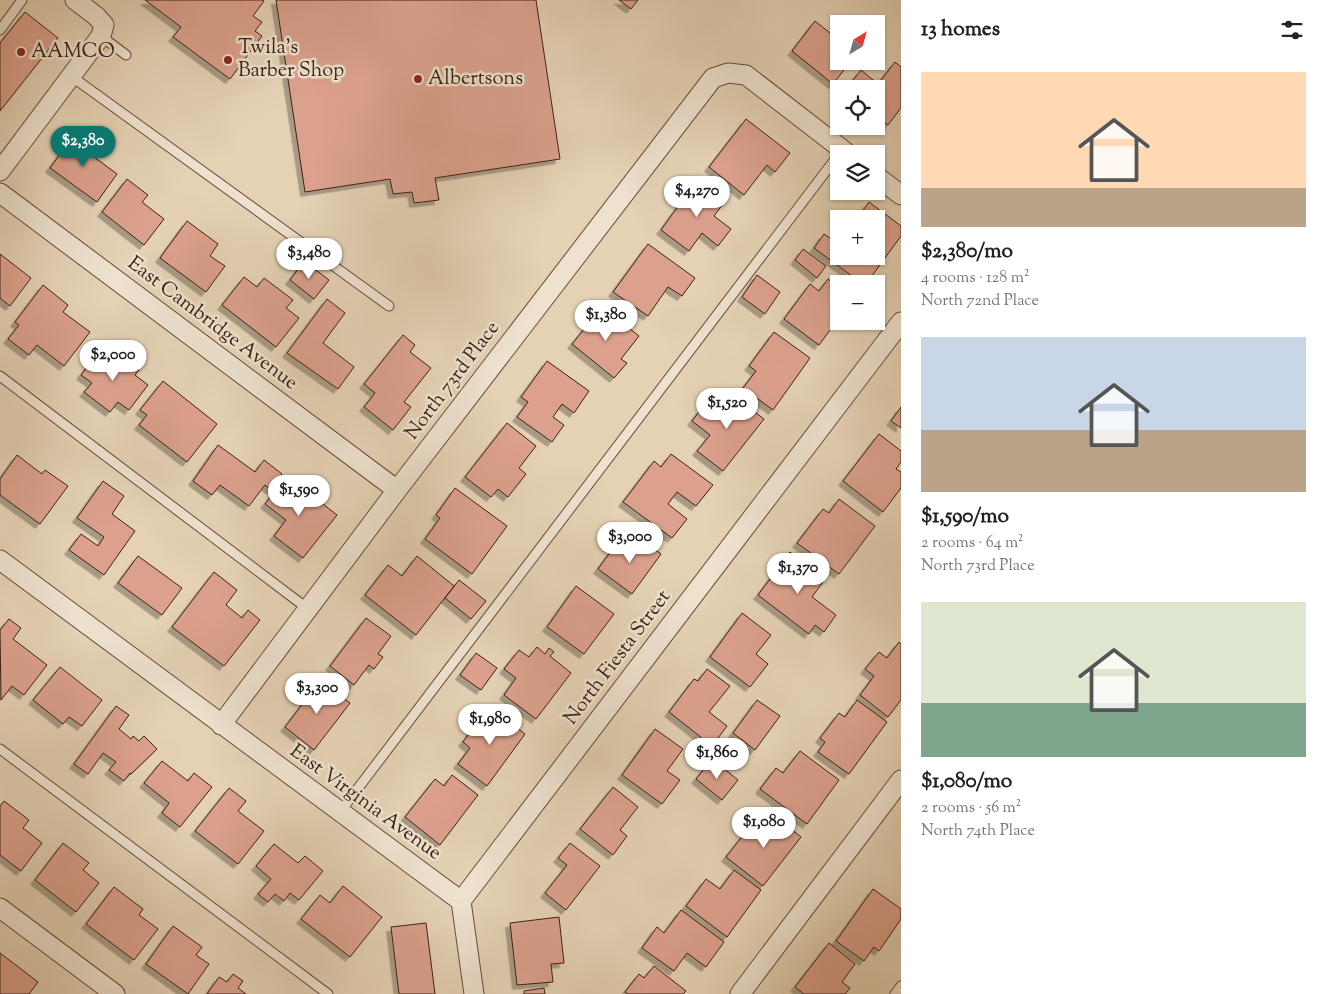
<!DOCTYPE html>
<html lang="en">
<head>
<meta charset="utf-8">
<style>
  :root { --surface:#fff; --page:#f6f6f6; --text:#222; --muted:#767676; --accent:#0f766e }
  body { margin:0; font-family:"Sorts Mill Goudy",serif; background:var(--page); color:var(--text); height:100vh; display:flex; flex-direction:column; font-size:19px; white-space:nowrap }
  * { box-sizing:border-box; margin:0 }
  p { font-size:16px; color:var(--muted) }
  .icon { flex:none; width:28px; height:28px; fill:none; stroke:currentColor; stroke-width:2; stroke-linecap:round; stroke-linejoin:round }
  .map { position:relative; flex:1; overflow:hidden }
  .sheet { display:flex; flex-direction:column; background:var(--surface); width:425px }
  .sheet>* { flex:none }
  .needle { width:32px; rotate:37deg }
  .tools { position:absolute; left:830px; top:15px; display:grid; gap:10px }
  .tools a { display:grid; place-items:center; width:55px; height:55px; border-radius:0px; background:var(--surface); box-shadow:0 1px 4px #0004; font-size:25px }
  .price { position:absolute; translate:-50% -42px; padding:0 11px; border-radius:18px; background:#fff; color:#222; font-size:16px; line-height:32px; filter:drop-shadow(0 1px 2px #0008) }
  .price::after { content:''; position:absolute; left:50%; top:30px; width:15px; height:11px; margin-left:-8px; background:inherit; clip-path:polygon(0 0,100% 0,50% 100%) }
  .price.on { background:var(--accent); color:#fff }
  ul { padding:0; list-style:none }
  li { display:grid; align-content:center; gap:10px; height:265px; padding:0 20px }
  li span { display:grid; place-items:center; height:155px; border-radius:0px; color:#555 }
  li>.icon { margin-inline-start:auto }
  span .icon { width:90px; height:90px; fill:#fffc; stroke-width:1 }
  li b { font-size:21px }
  h2 { display:flex; justify-content:space-between; align-items:center; height:60px; padding:0 20px; font-size:21px }
  main { display:flex; flex:1; min-height:0 }
  .map>svg:first-child { display:block }
  .building { fill:#dca18d; stroke:#3d2012; filter:url(#shadow) }
  .lines { fill:none; stroke-linecap:round; stroke-linejoin:round }
  .service-casing { stroke:#674c3b; stroke-width:11 }
  .minor-casing { stroke:#674c3b; stroke-width:21 }
  .service { stroke:#eee2cf; stroke-width:9 }
  .minor { stroke:#eee2cf; stroke-width:19 }
  .poi-dot { fill:#8f2418; stroke:#eee2cf; stroke-width:2 }
  .labels { text-anchor:middle; dominant-baseline:central; stroke-width:5; stroke-linejoin:round; paint-order:stroke }
  .poi-label { font-size:20px; fill:#3d2012; stroke:#eee2cf; text-anchor:start }
  .street-label { font-size:20px; fill:#3d2012; stroke:#eee2cf }
</style>
</head>
<body>
<main>
<div class="map">
<svg width="901" height="994" viewBox="0 0 901 994">
  <defs>
    <filter id="shadow"><feDropShadow dx="-4.5" dy="4.5" stdDeviation="0" flood-color="#0004"/></filter>
  </defs>
  <rect width="100%" height="100%" fill="#e5d2b5"/>
  <filter id="stains"><feTurbulence type="fractalNoise" baseFrequency=".004" numOctaves="4"/><feColorMatrix values="0 0 0 0 .2 0 0 0 0 .09 0 0 0 0 .02 0 0 0 .5 -.17"/></filter>
  <radialGradient id="worn" r=".72"><stop offset=".6" stop-color="#630" stop-opacity="0"/><stop offset="1" stop-color="#630" stop-opacity=".3"/></radialGradient>
  <path class="building" d="M145,0H262L264,1L253,16L262,22L255,31L262,36L230,79L173,37L181,27Z
    M276,0H536L560,159L435,178L439,200L414,203L412,192L393,194L390,179L305,192Z
    M619,0H638L631,9Z
    M25,12L58,38L0,111V43Z
    M815,21L830,33L839,21L842,24H839V61H851L833,84L792,51Z
    M895,62L901,67V108L888,125L876,116V89H846L861,70L878,84Z
    M746,119L790,153L775,172L767,165L744,195L709,167Z
    M76,132L91,143L86,151L117,174L97,202L50,168Z
    M127,179L148,195L142,202L164,219L144,245L102,212Z
    M697,180L725,201L714,216L731,229L718,246L702,233L689,251L661,230Z
    M869,202L901,226V236L866,284H863L814,248L824,234L839,244V256H876V219H857Z
    M187,221L218,244L210,256L225,266L206,292L160,258Z
    M648,244L695,278L682,296L668,287L648,316L613,292Z
    M803,249L826,266L817,278L795,260Z
    M0,254L31,278L10,306L0,298Z
    M304,261L329,280L314,299L290,280Z
    M757,275L780,292L765,314L742,297Z
    M244,277L257,287L264,278L293,300L286,308L299,318L276,347L222,305Z
    M828,279L839,288V318L819,345L784,319L810,284L819,291Z
    M43,285L68,305L63,312L90,332L64,366L37,345L29,355L8,339L19,325L15,322Z
    M327,299L345,313L323,343L354,367L338,389L287,353Z
    M602,307L639,336L621,359L627,363L614,378L572,344Z
    M774,332L810,358L773,410L743,388L756,371L749,366Z
    M403,335L415,345L410,352L431,368L404,402L411,407L393,430L364,407L375,393L364,384Z
    M100,350L120,365L125,359L139,370L135,375L148,385L129,410L118,402L110,412L84,392L92,383L81,375Z
    M547,361L589,391L574,413L562,404L553,417L564,425L552,442L517,417L528,402L521,397Z
    M163,381L217,424L187,462L139,425L147,415L140,410Z
    M728,392L764,419L723,471L697,451L710,435L692,421L701,409L710,416Z
    M901,407V428L891,421Z
    M507,423L536,446L519,468L526,474L508,497L498,489L491,497L465,477Z
    M879,434L901,451V462L896,469L901,472V488L883,512L843,481Z
    M218,445L255,472L264,460L282,474L271,490L265,485L249,506L220,485L212,495L193,481Z
    M671,454L713,485L696,506L677,492L668,504L687,519L672,538L623,502L654,461L661,467Z
    M17,455L42,474L45,470L68,486L40,524L0,495V479Z
    M287,476L337,515L303,558L274,536L286,520L265,504Z
    M103,481L124,496L112,514L135,531L104,575L69,550L81,534L98,546L104,537L77,518Z
    M455,488L507,526L472,574L425,539L440,518L436,515Z
    M839,499L875,526L839,574L797,543L823,509L829,513Z
    M635,535L661,554L632,594L598,569L617,543L625,549Z
    M790,552L825,579L812,597L836,615L824,632L815,625L809,634L758,595Z
    M138,556L182,588L162,615L118,583Z
    M417,556L454,586L416,635L365,595L388,565L402,576Z
    M214,572L237,590L226,605L242,618L248,610L260,620L224,666L172,627Z
    M459,580L486,601L471,619L445,598Z
    M576,586L614,614L584,654L547,627Z
    M742,613L771,635L756,654L768,664L750,687L710,657Z
    M366,618L391,636L378,654L383,657L374,669L369,665L354,685L330,666Z
    M9,619L21,628L13,639L47,665L24,695L12,686L1,700L0,630Z
    M899,642L901,644V700L888,717L860,695L874,676L865,669L879,652L887,658Z
    M537,647L545,654L549,648L554,652L550,656L571,673L536,719L504,695L516,678L504,669L519,650L529,657Z
    M476,653L497,668L481,690L460,675Z
    M60,667L102,700L82,726L69,717L63,724L33,700Z
    M707,669L730,686L709,712L727,726L712,746L669,712L694,679L698,681Z
    M320,681L350,703L314,750L285,727Z
    M757,700L780,716L755,750L733,733Z
    M857,700L887,722L849,774L818,752L825,742L820,738L839,713L845,717Z
    M116,706L129,715L119,729L131,739L133,736L139,741L144,736L157,749L131,774L130,773L124,781L109,770L116,762L103,753L88,774L74,764Z
    M489,707L525,734L487,786L458,764L470,748L463,742Z
    M655,729L683,749L667,771L680,780L662,804L622,775Z
    M800,751L839,780L807,824L760,789L776,768L783,773Z
    M712,759L738,780L722,800L696,779Z
    M162,761L188,781L194,773L212,787L180,827L162,813L169,803L144,783Z
    M452,775L478,795L440,845L405,817L435,779L444,786Z
    M613,787L638,807L620,830L627,836L613,855L580,829Z
    M229,788L246,801L238,811L264,831L238,864L195,831Z
    M4,801L29,820L23,828L42,843L21,871L0,855V806Z
    M772,814L801,837L763,886L726,857L752,824L759,830Z
    M63,843L89,863L83,870L99,883L76,912L35,880Z
    M570,843L600,866L566,910L545,893L567,865L558,858Z
    M274,844L298,863L305,856L323,871L299,900L290,893L284,901L275,894L268,902L258,894L271,879L256,866Z
    M734,870L761,890L727,937L686,906L706,879L720,889Z
    M343,886L382,917L350,957L301,919L320,895L330,903Z
    M114,887L143,909L139,915L158,929L134,960L86,924Z
    M873,889L901,909V919L879,951L874,947L864,961L836,941Z
    M681,910L724,942L706,967L687,953L674,971L642,948L657,927L664,933Z
    M559,917L564,963L551,964L553,982L517,985L510,923Z
    M426,923L435,994H399L391,927Z
    M173,926L202,947L196,955L209,964L188,994L146,964Z
    M829,943L855,964L842,982L850,988L845,994H804L795,987Z
    M0,953L38,982L29,994H0Z
    M654,966L686,991L683,994H628L625,992L639,974L644,978Z
    M233,974L243,981L238,988L246,994H207L219,977L227,982Z
    M544,988L545,994H524V991Z"/>
  <g class="lines">
    <g class="service-casing">
      <path id="service" d="M0,30L22,0
        M101,36L126,55
        M71,76L389,306
        M0,376L308,609
        M0,749L328,994
        M340,812L839,154
        M895,994L901,986"/>
    </g>
    <g class="minor-casing">
      <path id="minor" d="M0,171L101,36L104,25L96,16L75,0
        M876,176L901,195
        M0,193L397,490
        M0,560L461,901L474,994
        M221,725L397,490L713,78L728,73L746,75L848,154
        M461,901L901,322
        M0,908L115,994
        M740,994L901,780"/>
    </g>
    <use href="#service" class="service"/>
    <use href="#minor" class="minor"/>
  </g>
  <g class="poi-dot">
    <circle cx="21" cy="52" r="5"/>
    <circle cx="228" cy="60" r="5"/>
    <circle cx="418" cy="79" r="5"/>
  </g>
  <g class="labels">
    <g class="poi-label">
      <text x="238" y="48">Twila's<tspan x="238" dy="23">Barber Shop</tspan></text>
      <text x="31" y="52">AAMCO</text>
      <text x="428" y="79">Albertsons</text>
    </g>
    <g class="street-label">
      <text transform="translate(212 324) rotate(37)">East Cambridge Avenue</text>
      <text transform="translate(453 381) rotate(-53)">North 73rd Place</text>
      <text transform="translate(618 658) rotate(-53)">North Fiesta Street</text>
      <text transform="translate(365 803) rotate(36)">East Virginia Avenue</text>
    </g>
  </g>
  <rect width="100%" height="100%" filter="url(#stains)"/>
  <rect width="100%" height="100%" fill="url(#worn)"/>
</svg>
<div class="tools">
<a><svg class="needle" viewBox="-14 -14 28 28"><path d="M0-13l5 13h-10z" fill="#e53935"/><path d="M0 13l5-13h-10z" fill="#767676"/></svg></a>
<a><svg class="icon" aria-label="locate" viewBox="0 0 24 24"><circle cx="12" cy="12" r="6"/><path d="M12 2v4M12 18v4M2 12h4M18 12h4"/></svg></a>
<a><svg class="icon" aria-label="layers" viewBox="0 0 24 24"><path d="M12 4l9 5-9 5-9-5zM3 14l9 5 9-5"/></svg></a>
<a>+</a>
<a>−</a>
</div>
<b class="price on" style="left:83px;top:168px">$2,380</b>
<b class="price" style="left:697px;top:218px">$4,270</b>
<b class="price" style="left:309px;top:280px">$3,480</b>
<b class="price" style="left:606px;top:342px">$1,380</b>
<b class="price" style="left:113px;top:382px">$2,000</b>
<b class="price" style="left:727px;top:430px">$1,520</b>
<b class="price" style="left:299px;top:517px">$1,590</b>
<b class="price" style="left:630px;top:564px">$3,000</b>
<b class="price" style="left:798px;top:595px">$1,370</b>
<b class="price" style="left:317px;top:715px">$3,300</b>
<b class="price" style="left:490px;top:746px">$1,980</b>
<b class="price" style="left:717px;top:780px">$1,860</b>
<b class="price" style="left:764px;top:849px">$1,080</b>
</div>
<section class="sheet">
<h2>13 homes<svg class="icon" aria-label="filters" viewBox="0 0 24 24"><path d="M4 7h16M4 17h16"/><circle cx="9" cy="7" r="2"/><circle cx="15" cy="17" r="2"/></svg></h2>
<ul>
<li><span style="background:linear-gradient(#ffd9b3 75%,#b9a48a 0)"><svg class="icon" aria-label="home" viewBox="0 0 24 24"><path d="M3 11l9-7 9 7M6 9v11h12V9"/></svg></span><div><b>$2,380/mo</b><p>4 rooms · 128 m²</p><p>North 72nd Place</p></div></li>
<li><span style="background:linear-gradient(#c9d6e8 60%,#b9a48a 0)"><svg class="icon" aria-label="home" viewBox="0 0 24 24"><path d="M3 11l9-7 9 7M6 9v11h12V9"/></svg></span><div><b>$1,590/mo</b><p>2 rooms · 64 m²</p><p>North 73rd Place</p></div></li>
<li><span style="background:linear-gradient(#dfe7d0 65%,#7fa58c 0)"><svg class="icon" aria-label="home" viewBox="0 0 24 24"><path d="M3 11l9-7 9 7M6 9v11h12V9"/></svg></span><div><b>$1,080/mo</b><p>2 rooms · 56 m²</p><p>North 74th Place</p></div></li>
</ul>
</section>
</main>
</body>
</html>
